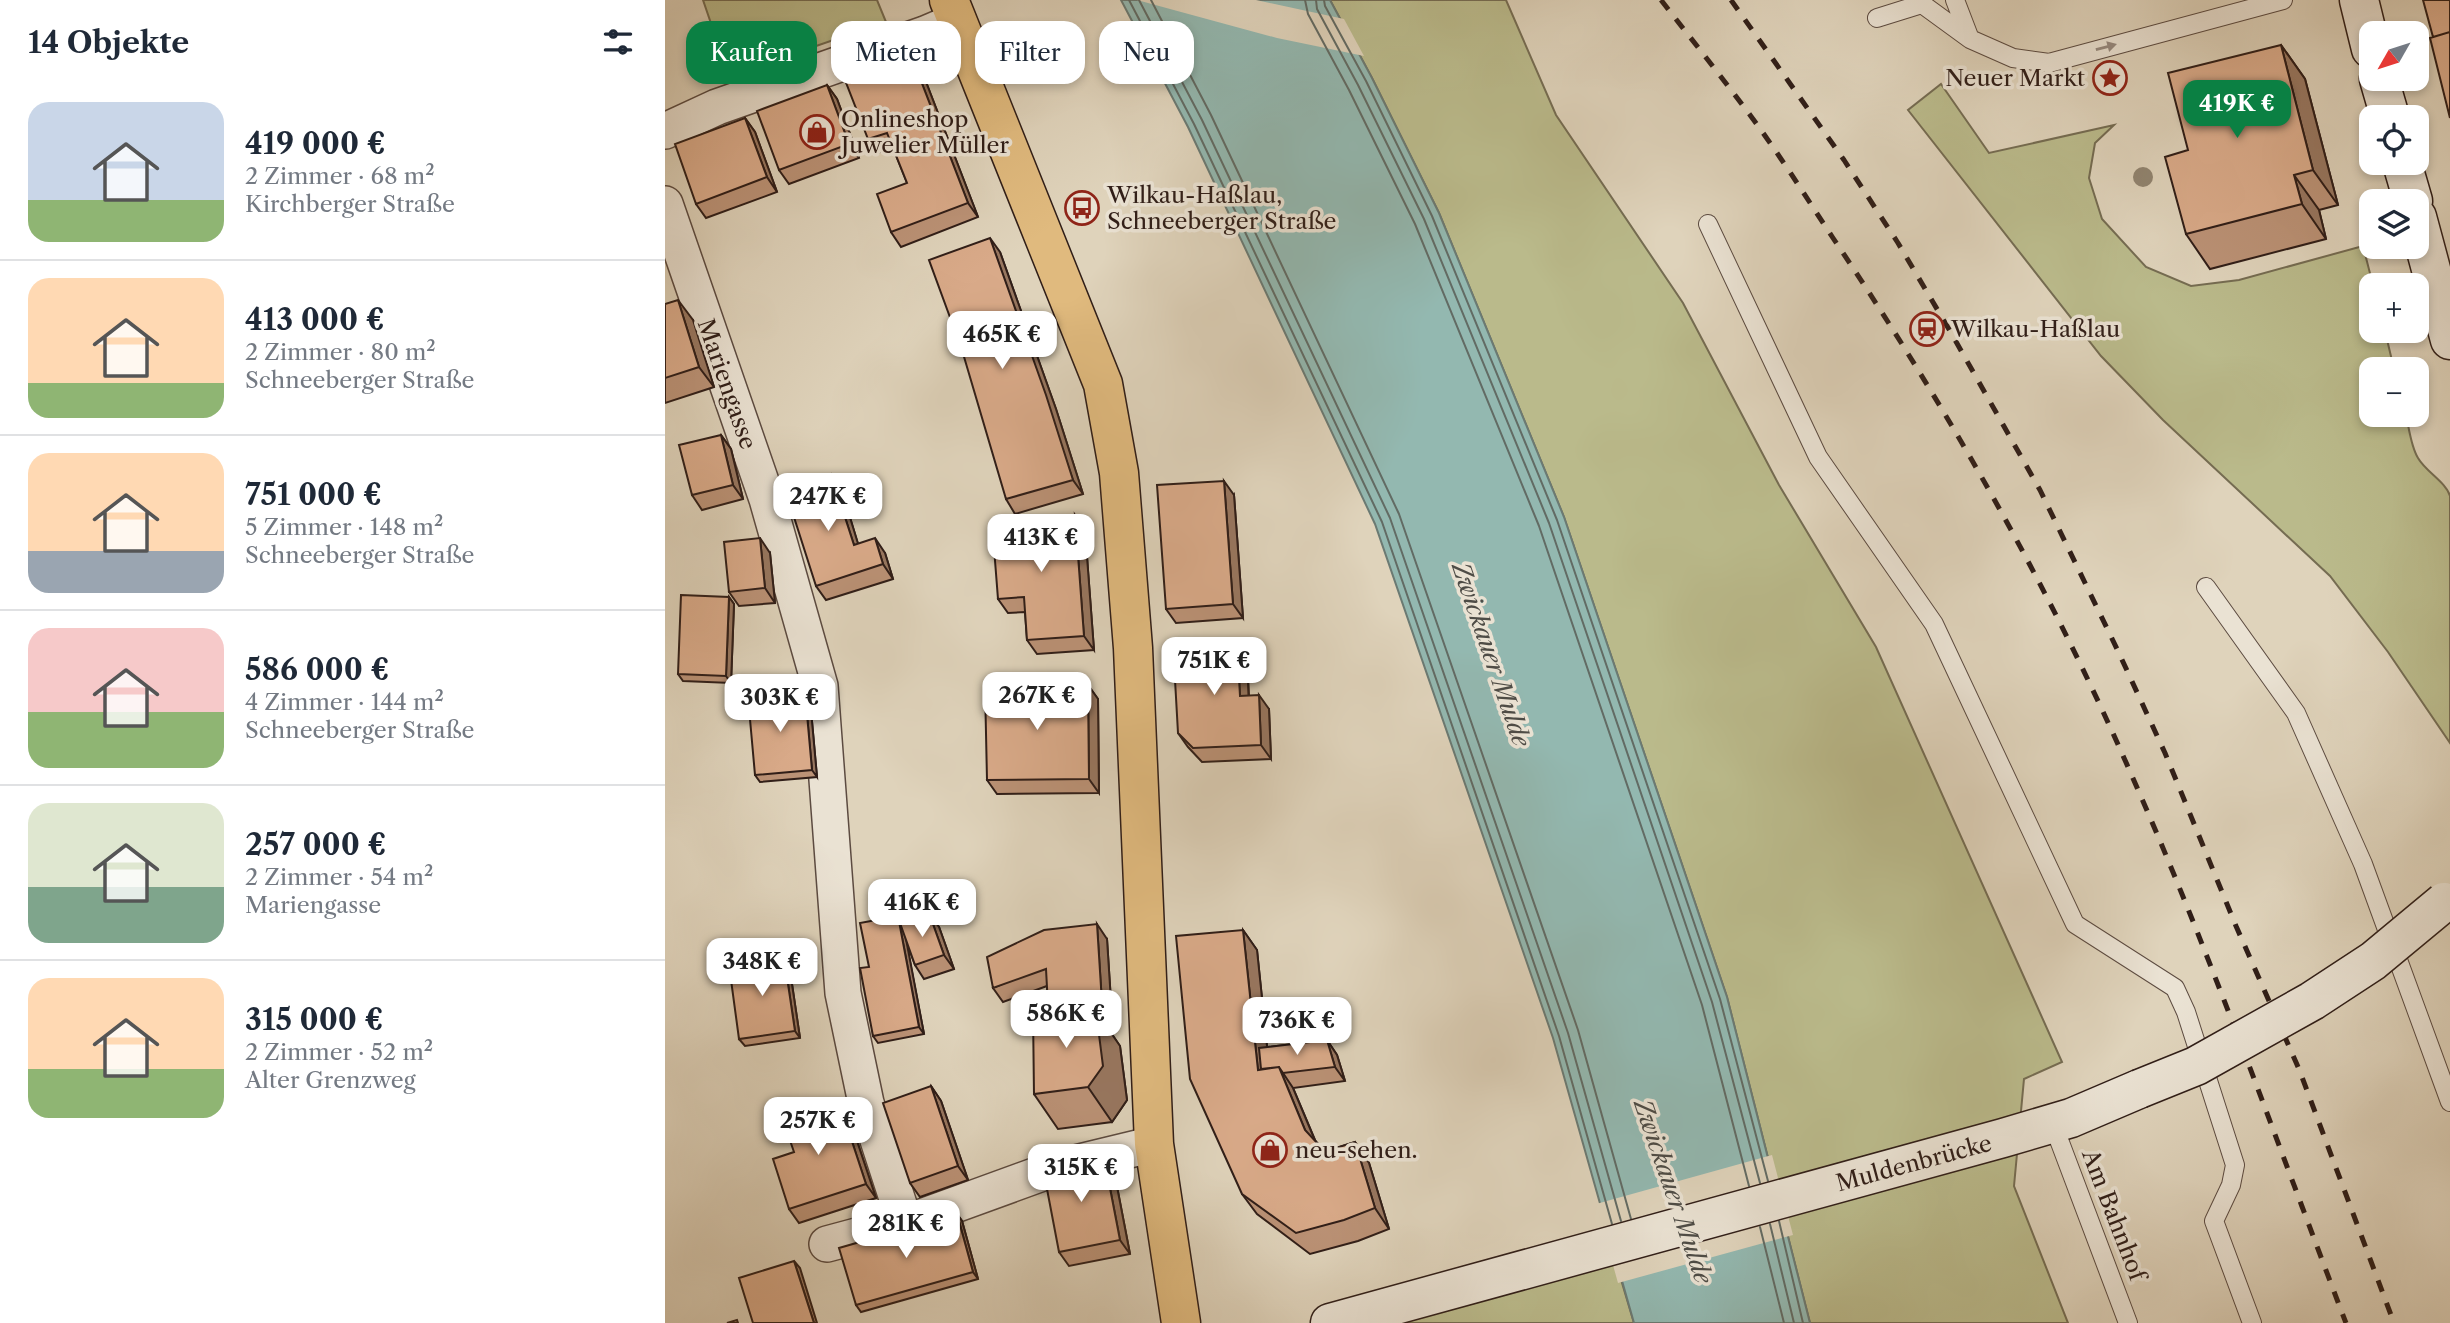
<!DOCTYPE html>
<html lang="de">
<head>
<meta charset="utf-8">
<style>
  :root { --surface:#fff; --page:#f6f6f7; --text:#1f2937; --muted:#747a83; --line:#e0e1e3; --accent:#0b8043 }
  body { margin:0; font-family:"Libre Caslon Text",serif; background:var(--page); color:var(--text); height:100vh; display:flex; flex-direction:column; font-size:26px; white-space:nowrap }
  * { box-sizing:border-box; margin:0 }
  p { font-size:23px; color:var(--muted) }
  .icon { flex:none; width:38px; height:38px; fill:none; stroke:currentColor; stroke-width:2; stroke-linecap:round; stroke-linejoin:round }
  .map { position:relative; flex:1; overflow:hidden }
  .sheet { display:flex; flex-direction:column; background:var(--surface); width:665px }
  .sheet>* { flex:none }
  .top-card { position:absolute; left:21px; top:21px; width:665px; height:63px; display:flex; gap:14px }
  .needle { width:46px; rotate:231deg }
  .tools { position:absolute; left:1694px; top:21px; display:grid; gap:14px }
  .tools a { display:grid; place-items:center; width:70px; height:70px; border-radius:14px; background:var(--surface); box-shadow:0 4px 10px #0003; font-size:35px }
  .price { position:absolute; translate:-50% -60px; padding:0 16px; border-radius:14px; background:#fff; color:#222; font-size:23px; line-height:46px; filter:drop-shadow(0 2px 4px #0008) }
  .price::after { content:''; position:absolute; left:50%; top:42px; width:21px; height:16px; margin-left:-10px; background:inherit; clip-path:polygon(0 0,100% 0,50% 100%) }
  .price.selected { background:var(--accent); color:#fff }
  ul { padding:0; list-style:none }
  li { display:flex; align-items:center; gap:21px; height:175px; padding:0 28px }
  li+li { border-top:2px solid var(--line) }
  li span { display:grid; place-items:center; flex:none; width:196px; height:140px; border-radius:21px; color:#555 }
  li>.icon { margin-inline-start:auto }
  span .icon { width:84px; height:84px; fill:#fffc; stroke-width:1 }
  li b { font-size:30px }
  h2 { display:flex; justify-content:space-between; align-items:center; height:84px; padding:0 28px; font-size:30px }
  .chip { padding:0 24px; border-radius:21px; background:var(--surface); box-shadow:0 4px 10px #0003; font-size:24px; line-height:63px }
  .chip.selected { background:var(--accent); color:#fff }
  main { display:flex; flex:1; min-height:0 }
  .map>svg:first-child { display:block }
  .green { fill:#baba8b; stroke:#756c52; stroke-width:2 }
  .water { fill:#93b8b0; stroke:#6b7a73; stroke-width:2 }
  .pier { fill:#dfd3bb }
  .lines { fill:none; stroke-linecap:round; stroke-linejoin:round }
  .shore { stroke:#626b64; stroke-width:2 }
  .service-casing { stroke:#5c4b41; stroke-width:20 }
  .minor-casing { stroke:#5c4b41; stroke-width:38 }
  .secondary-casing { stroke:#301e18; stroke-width:41 }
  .primary-casing { stroke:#301e18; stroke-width:41 }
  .service { stroke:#eae2d3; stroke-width:18 }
  .minor { stroke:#eae2d3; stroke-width:35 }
  .secondary { stroke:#eae2d3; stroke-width:38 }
  .primary { stroke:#e0ba7e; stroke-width:38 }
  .rail { stroke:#301e18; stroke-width:5; stroke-dasharray:12 12; stroke-linecap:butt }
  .secondary-bridge-casing { stroke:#301e18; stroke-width:41; stroke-linecap:butt }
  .secondary-bridge { stroke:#eae2d3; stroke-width:38 }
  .tree { fill:#918571 }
  .wall { fill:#bb9276; stroke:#301e18; stroke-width:2 }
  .shaded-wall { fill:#987760; stroke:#301e18; stroke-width:2 }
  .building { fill:#d9aa89; stroke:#301e18; stroke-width:2 }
  .oneway { fill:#968a7f }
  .labels { text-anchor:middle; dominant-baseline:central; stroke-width:7; stroke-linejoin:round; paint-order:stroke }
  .poi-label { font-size:23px; fill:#301e18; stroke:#eae2d3; text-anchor:start }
  .street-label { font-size:23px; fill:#301e18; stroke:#eae2d3 }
  .water-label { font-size:24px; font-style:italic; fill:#4e4c46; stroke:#eae2d3 }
</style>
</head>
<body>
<main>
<section class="sheet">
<h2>14 Objekte<svg class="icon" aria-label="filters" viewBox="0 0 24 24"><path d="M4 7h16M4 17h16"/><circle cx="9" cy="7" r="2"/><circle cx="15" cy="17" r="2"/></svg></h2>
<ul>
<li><span style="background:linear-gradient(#c9d6e8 70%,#8fb573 0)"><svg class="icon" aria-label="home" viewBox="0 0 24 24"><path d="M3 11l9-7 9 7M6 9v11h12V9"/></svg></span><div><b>419 000 €</b><p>2 Zimmer · 68 m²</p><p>Kirchberger Straße</p></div></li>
<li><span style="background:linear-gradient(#ffd9b3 75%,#8fb573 0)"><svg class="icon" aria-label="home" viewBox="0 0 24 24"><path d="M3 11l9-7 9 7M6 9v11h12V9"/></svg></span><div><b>413 000 €</b><p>2 Zimmer · 80 m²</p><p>Schneeberger Straße</p></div></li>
<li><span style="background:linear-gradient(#ffd9b3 70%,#9aa5b1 0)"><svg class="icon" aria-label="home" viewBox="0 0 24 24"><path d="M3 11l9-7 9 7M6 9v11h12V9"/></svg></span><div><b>751 000 €</b><p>5 Zimmer · 148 m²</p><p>Schneeberger Straße</p></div></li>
<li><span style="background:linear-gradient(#f6c9c9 60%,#8fb573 0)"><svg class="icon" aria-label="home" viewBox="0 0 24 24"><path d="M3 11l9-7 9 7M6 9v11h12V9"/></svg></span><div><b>586 000 €</b><p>4 Zimmer · 144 m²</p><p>Schneeberger Straße</p></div></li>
<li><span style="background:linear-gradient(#dfe7d0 60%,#7fa58c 0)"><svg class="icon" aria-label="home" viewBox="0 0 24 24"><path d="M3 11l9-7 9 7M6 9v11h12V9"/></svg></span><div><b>257 000 €</b><p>2 Zimmer · 54 m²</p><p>Mariengasse</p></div></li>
<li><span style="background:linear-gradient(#ffd9b3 65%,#8fb573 0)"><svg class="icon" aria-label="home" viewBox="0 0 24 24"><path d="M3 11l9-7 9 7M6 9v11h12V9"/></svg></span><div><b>315 000 €</b><p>2 Zimmer · 52 m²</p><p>Alter Grenzweg</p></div></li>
</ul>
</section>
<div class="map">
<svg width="1785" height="1323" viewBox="0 0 1785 1323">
  <rect width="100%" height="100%" fill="#dfd3bb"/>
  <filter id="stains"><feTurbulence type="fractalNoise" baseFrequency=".00286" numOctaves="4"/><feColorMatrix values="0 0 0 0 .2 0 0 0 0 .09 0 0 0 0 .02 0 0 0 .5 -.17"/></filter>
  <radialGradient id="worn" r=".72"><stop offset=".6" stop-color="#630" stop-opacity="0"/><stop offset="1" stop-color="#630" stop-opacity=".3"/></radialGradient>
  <path class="green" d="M38,0H212L221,22L64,76Z
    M665,0H841L891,115L1018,303L1114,485L1211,647L1397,1062L1359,1079L1349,1186L1403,1323H1145L1062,997L899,517L774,213L707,78Z
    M1276,84L1324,153L1449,125L1430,143L1424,178L1437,219L1481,267L1526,286L1574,280L1698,246L1708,285H1706V331H1720L1729,369H1706V415H1741C1744,428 1746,447 1753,458C1761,472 1781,482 1785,496V743L1723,652L1665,576L1498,420L1436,356L1243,110Z
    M946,1246L969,1323H717Z"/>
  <path class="water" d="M456,0H665L707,78L774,213L899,517L1062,997L1145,1323H969L888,1038L710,524L523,127Z"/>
  <path class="pier" d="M472,0H591L679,19L699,56L612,38Z
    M1107,1155L1128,1235L953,1283L931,1204Z"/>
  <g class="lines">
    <path class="shore" d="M464,0L529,124L717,522L894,1036L947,1224
      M474,0L537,120L725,518L903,1033L956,1221
      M486,0L546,115L734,514L913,1030L966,1219
      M640,0L643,14L684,90L750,224L874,526L1037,1005L1084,1186
      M651,0L652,9L693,85L759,219L884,523L1047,1002L1095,1183
      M659,0L660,6L701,81L767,216L892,520L1055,999L1103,1181
      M1114,1221L1138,1323
      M1105,1224L1129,1323
      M1095,1227L1119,1323"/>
    <g class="service-casing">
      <path id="service" d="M1254,0L1257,4L1305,39L1348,58L1384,63L1618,0
        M1290,0L1305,39
        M1212,18L1257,4
        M1043,224L1153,457L1269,624L1410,924L1510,988L1521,1012L1570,1165L1566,1185L1549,1221L1587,1323
        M1541,587L1631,713L1698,864L1785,1102
        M1388,1124L1463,1323"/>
    </g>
    <g class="minor-casing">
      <path id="minor" d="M0,131L52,107L260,34L293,20
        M0,204L102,499L155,686L178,993L201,1103L240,1223
        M162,1244L240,1223L394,1167L489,1144"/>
    </g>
    <g class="secondary-casing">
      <path id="secondary" d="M1694,0L1706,49
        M1714,79L1725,117
        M1737,163L1748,201
        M1752,217L1785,340
        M665,1323L1338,1138L1406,1118L1474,1089"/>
    </g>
    <g class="primary-casing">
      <path id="primary" d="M284,0L438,384L454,473L468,648L489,1144L516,1323"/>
    </g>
    <use href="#service" class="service"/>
    <use href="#minor" class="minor"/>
    <use href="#secondary" class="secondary"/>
    <use href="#primary" class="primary"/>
    <path class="rail" d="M996,0C1024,36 1052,71 1079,107C1111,149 1139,194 1168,238C1283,409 1385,588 1467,776C1546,955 1611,1140 1681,1323
      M1066,0L1179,160L1233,243L1285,331L1375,490L1453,651L1500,753L1571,926L1634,1069L1729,1323"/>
    <g class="secondary-bridge-casing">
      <path id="secondary-bridge" d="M1474,1089L1531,1066L1647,1001L1708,961L1779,902"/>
    </g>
    <use href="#secondary-bridge" class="secondary-bridge"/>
  </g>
  <circle class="tree" cx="1478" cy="177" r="10"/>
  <path class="wall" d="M1616,45L1640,79L1673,205L1654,210L1661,239L1545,269L1521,234L1523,150Z
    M246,55L256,69L313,217L236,247L226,232L242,183L228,148L212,153L203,139Z
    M162,85L172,99L194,158L124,184L114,170Z
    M80,118L90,132L112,192L41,218L31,204Z
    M335,252L391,409L418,494L350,514L341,499Z
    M0,304L28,320L49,387L0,403Z
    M56,435L66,449L78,499L37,510L27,495Z
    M176,488L193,544L220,553L228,579L161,600L151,586Z
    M569,495L578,618L511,623L501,609Z
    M420,530L429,650L372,654L362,640L360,612L343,613L333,599Z
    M105,553L110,603L74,606L64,592Z
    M64,597L69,604L66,683L18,681L13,674Z
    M572,641L582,655L584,696L604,709L606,759L537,762L523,747L513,733Z
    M423,685L433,699L434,793L332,794L322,780Z
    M140,692L145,699L152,777L95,782L90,775Z
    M233,916L237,922L274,927L289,969L259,979L250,965L241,941L259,1034L213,1043L208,1036L204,967Z
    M578,930L592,950L602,1047L662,1040L672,1055L680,1081L628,1088L650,1140L654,1145L668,1149L690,1142L704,1163L724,1229L693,1241L645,1254L592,1214L577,1194Z
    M442,939L447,1017L436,1018L455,1046L462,1100L447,1122L393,1129L369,1094L387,1012L383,1006L382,986L338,1002L328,988Z
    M119,957L124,964L135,1038L80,1046L74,1039Z
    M266,1086L276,1101L303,1180L255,1197L245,1183Z
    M174,1102L184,1117L211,1198L134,1223L124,1209L129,1152Z
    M439,1157L449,1171L465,1254L404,1266L394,1252Z
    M292,1214L297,1221L313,1279L196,1312L191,1305Z"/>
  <path class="shaded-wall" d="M1616,45L1640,79L1673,205L1648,170Z
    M246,55L256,69L313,217L303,203Z
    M162,85L172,99L194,158L184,144Z
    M80,118L90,132L112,192L102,177Z
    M1629,175L1654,210L1661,239L1637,204Z
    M325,238L335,252L391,409L418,494L408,480Z
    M13,300L28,320L49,387L34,367Z
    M56,435L66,449L78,499L68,485Z
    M166,474L176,488L198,560L189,545Z
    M559,481L569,495L578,618L568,604Z
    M410,515L420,530L429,650L419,636Z
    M95,538L105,553L110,603L100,588Z
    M210,538L220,553L228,579L218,564Z
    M64,597L69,604L66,683L61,676Z
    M572,641L582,655L584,710L575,696Z
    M423,685L433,699L434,793L424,779Z
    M140,692L145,699L152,777L147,770Z
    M594,695L604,709L606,759L596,745Z
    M264,913L274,927L289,969L279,955Z
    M233,916L238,923L259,1034L254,1027Z
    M432,924L442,939L447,1017L437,1003Z
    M578,930L592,950L605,1075L593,1070Z
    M119,957L124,964L135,1038L130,1031Z
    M431,1011L455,1046L462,1100L447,1122L423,1087Z
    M662,1040L672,1055L680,1081L670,1067Z
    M614,1067L628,1088L654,1150L640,1130Z
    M266,1086L276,1101L303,1180L293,1166Z
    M174,1102L184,1117L211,1198L201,1184Z
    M690,1142L704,1163L724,1229L710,1208Z
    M439,1157L449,1171L465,1254L455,1240Z
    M292,1214L297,1221L313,1279L308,1272Z
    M129,1261L135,1268L152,1323H149Z"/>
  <path class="building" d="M1758,0H1785V32L1768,37Z
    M1785,32V118L1765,38Z
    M1616,45L1648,170L1629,175L1637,204L1521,234L1500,157L1523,150L1503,73Z
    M246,55L303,203L226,232L212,194L242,183L222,133L203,139L180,80Z
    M162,85L184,144L114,170L92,111Z
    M80,118L102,177L31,204L10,144Z
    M325,238L381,395L408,480L341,499L297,350L264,260Z
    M13,300L34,367L0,378V304Z
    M56,435L68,485L27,495L14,445Z
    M166,474L189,545L210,538L218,564L151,586L120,489Z
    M559,481L568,604L501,609L492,485Z
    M410,515L419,636L362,640L359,597L333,599L327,522Z
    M95,538L100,588L64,592L59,542Z
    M16,595L64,597L61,676L13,674Z
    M572,641L575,696L594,695L596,745L528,748L513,733L508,644Z
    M423,685L424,779L322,780L320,686Z
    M140,692L147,770L90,775L83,697Z
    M264,913L279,955L250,965L235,923Z
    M233,916L254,1027L208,1036L195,968L204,967L195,923Z
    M432,924L437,1003L383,1006L381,969L328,988L322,957L379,930Z
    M578,930L593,1070L614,1067L640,1130L654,1145L668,1149L690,1142L710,1208L679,1220L631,1233L577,1194L525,1079L511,936Z
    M119,957L130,1031L74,1039L64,965Z
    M431,1011L438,1066L423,1087L369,1094L368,1012Z
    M662,1040L670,1067L618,1073L614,1067L596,1069L594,1048Z
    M266,1086L293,1166L245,1183L218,1103Z
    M174,1102L201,1184L124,1209L108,1159L129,1152L118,1120Z
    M439,1157L455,1240L394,1252L378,1168Z
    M292,1214L308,1272L191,1305L174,1248Z
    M129,1261L149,1323H88L74,1278Z
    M72,1320L73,1323H62Z"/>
  <defs><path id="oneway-solid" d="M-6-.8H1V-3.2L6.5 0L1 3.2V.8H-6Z" transform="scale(1.75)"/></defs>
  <use class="oneway" href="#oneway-solid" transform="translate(1441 47) rotate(-15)"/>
  <defs>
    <g id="sight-ring" transform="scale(1.75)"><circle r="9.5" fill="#eae2d3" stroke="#8f2418" stroke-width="1.5"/><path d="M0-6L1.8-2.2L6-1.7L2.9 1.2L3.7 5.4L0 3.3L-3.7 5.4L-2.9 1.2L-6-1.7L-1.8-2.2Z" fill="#8f2418"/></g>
    <g id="shop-ring" transform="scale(1.75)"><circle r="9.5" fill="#eae2d3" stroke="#8f2418" stroke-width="1.5"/><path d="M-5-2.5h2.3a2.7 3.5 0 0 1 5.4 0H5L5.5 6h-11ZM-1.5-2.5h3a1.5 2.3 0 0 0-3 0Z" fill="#8f2418"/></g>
    <g id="bus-ring" transform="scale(1.75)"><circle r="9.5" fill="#eae2d3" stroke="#8f2418" stroke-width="1.5"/><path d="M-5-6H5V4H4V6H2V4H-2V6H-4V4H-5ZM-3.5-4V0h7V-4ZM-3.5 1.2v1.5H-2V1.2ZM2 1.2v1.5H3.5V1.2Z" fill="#8f2418"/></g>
    <g id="station-ring" transform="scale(1.75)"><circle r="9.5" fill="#eae2d3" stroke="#8f2418" stroke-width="1.5"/><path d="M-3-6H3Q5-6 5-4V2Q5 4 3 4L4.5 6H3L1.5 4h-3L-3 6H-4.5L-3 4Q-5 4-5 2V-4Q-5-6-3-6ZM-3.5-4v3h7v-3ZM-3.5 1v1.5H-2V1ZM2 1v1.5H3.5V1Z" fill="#8f2418"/></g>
  </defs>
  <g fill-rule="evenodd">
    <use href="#sight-ring" x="1445" y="78"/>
    <use href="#shop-ring" x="152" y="132"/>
    <use href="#bus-ring" x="417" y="208"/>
    <use href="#station-ring" x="1262" y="329"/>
    <use href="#shop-ring" x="605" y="1150"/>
  </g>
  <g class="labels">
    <g class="poi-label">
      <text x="1420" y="78" text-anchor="end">Neuer Markt</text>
      <text x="176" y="119">Onlineshop<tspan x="176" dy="26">Juwelier Müller</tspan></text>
      <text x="442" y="195">Wilkau-Haßlau,<tspan x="442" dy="26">Schneeberger Straße</tspan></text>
      <text x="1286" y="329">Wilkau-Haßlau</text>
      <text x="630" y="1150">neu-sehen.</text>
    </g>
    <g class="street-label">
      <text transform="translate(62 384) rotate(71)">Mariengasse</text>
      <text transform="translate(1249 1163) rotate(-15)">Muldenbrücke</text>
      <text transform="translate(1449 1215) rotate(69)">Am Bahnhof</text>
    </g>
    <g class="water-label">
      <text transform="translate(826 654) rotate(71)">Zwickauer Mulde</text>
      <text transform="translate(1008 1191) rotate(71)">Zwickauer Mulde</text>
    </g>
  </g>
  <rect width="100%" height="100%" filter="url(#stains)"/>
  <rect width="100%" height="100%" fill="url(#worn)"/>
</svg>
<div class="tools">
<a><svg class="needle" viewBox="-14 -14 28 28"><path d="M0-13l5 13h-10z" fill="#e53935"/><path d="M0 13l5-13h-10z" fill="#747a83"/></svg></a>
<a><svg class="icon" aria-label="locate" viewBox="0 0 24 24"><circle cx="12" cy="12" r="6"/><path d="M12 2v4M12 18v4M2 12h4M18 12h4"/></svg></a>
<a><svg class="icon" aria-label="layers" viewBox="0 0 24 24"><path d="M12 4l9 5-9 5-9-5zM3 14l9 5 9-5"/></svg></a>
<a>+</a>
<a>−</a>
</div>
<b class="price selected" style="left:1572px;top:140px">419K €</b>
<b class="price" style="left:337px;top:371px">465K €</b>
<b class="price" style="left:163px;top:533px">247K €</b>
<b class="price" style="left:376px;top:574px">413K €</b>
<b class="price" style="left:549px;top:697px">751K €</b>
<b class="price" style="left:372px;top:732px">267K €</b>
<b class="price" style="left:115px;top:734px">303K €</b>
<b class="price" style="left:257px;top:939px">416K €</b>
<b class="price" style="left:97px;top:998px">348K €</b>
<b class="price" style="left:401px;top:1050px">586K €</b>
<b class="price" style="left:632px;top:1057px">736K €</b>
<b class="price" style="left:153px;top:1157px">257K €</b>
<b class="price" style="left:416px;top:1204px">315K €</b>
<b class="price" style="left:241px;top:1260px">281K €</b>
<div class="top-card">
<a class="chip selected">Kaufen</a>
<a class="chip">Mieten</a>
<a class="chip">Filter</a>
<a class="chip">Neu</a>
</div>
</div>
</main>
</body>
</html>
